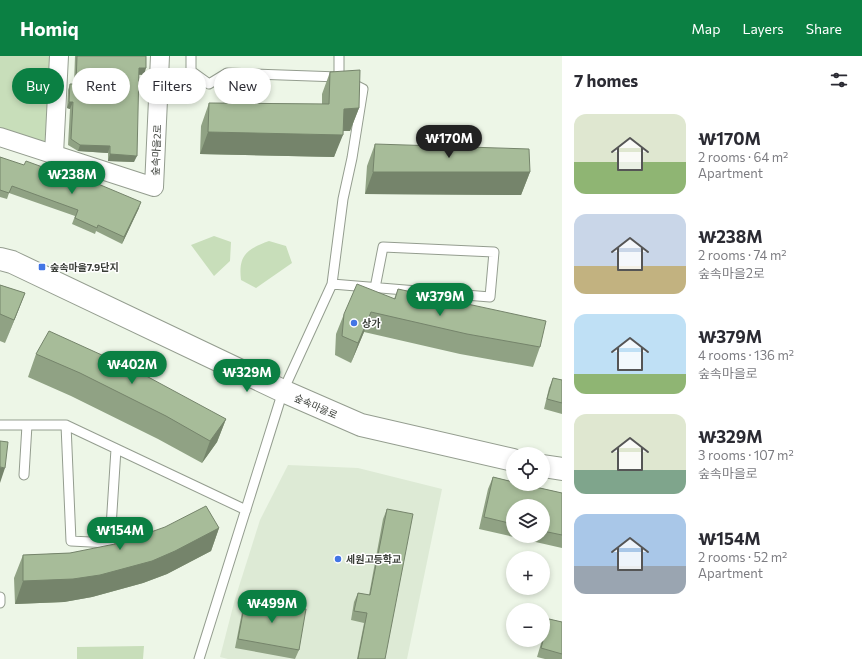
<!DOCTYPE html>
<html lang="en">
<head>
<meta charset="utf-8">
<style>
  :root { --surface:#fff; --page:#f7f7f7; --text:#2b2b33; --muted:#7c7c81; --accent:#0b8043 }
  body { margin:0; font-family:Commissioner,"Noto Sans KR",sans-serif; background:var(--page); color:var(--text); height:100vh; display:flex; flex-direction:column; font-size:15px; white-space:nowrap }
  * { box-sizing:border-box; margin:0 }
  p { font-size:13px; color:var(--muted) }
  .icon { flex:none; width:22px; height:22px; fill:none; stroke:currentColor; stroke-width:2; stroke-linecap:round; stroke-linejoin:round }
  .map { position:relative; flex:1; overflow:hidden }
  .sheet { display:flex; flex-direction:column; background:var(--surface); width:300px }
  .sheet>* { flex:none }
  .hud { position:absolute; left:12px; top:12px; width:380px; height:36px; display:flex; gap:8px }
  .tools { position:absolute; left:506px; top:391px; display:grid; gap:8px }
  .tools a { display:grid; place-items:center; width:44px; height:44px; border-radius:50%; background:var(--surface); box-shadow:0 2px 6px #0003; font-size:20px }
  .price { position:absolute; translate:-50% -34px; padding:0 9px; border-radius:14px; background:var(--accent); color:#fff; font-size:13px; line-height:26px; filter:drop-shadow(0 1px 2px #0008) }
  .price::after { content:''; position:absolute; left:50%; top:24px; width:12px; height:9px; margin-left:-6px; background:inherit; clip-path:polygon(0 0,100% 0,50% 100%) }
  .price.selected { background:#222; color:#fff }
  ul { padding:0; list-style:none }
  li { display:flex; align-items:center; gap:12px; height:100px; padding:0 12px }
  li span { display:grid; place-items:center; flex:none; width:112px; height:80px; border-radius:12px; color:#555 }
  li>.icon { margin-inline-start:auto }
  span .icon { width:48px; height:48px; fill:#fffc; stroke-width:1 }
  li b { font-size:17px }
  h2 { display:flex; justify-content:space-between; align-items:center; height:48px; padding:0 12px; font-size:17px }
  .pill { padding:0 14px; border-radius:18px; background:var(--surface); box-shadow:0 2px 6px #0003; font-size:14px; line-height:36px }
  .pill.selected { background:var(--accent); color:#fff }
  header { display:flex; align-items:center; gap:24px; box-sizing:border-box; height:56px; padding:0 20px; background:var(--accent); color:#fff }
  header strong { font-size:19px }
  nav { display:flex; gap:22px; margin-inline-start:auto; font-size:14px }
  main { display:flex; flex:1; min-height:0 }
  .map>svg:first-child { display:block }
  .built { fill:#ddead5 }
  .green { fill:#c8deba }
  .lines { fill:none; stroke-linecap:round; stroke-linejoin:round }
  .lane-casing { stroke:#949d8f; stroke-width:11 }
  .street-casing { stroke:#949d8f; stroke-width:20 }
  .secondary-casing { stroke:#949d8f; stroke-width:24 }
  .lane { stroke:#fff; stroke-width:9 }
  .street { stroke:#fff; stroke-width:18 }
  .secondary { stroke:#fff; stroke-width:22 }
  .wall { fill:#90a284; fill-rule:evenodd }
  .shaded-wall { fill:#75846b }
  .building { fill:#a7bc99; stroke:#75846b }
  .poi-dot { fill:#4275e5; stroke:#fff; stroke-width:1.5 }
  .labels { text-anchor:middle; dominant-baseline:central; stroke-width:3; stroke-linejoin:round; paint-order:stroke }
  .street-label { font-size:10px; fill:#3a3e38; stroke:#fff }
  .poi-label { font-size:10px; font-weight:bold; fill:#3a3e38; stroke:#fff; text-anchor:start }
</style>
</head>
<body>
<header>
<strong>Homiq</strong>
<nav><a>Map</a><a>Layers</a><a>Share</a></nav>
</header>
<main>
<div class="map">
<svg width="562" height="603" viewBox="0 0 562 603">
  <rect width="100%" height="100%" fill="#edf6e7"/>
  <path class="built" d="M288,409L358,412L442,433L407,603H228L220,601L235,543L260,464Z"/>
  <path class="green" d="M0,0H53L49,83L41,87L0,74Z
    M214,180L231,186L230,205L214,220L191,189Z
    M269,185L286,190L292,207L256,232L241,224C238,199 247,193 269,185Z
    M144,590L143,603H77V591Z"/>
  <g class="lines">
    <g class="lane-casing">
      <path id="lane" d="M191,0V15L209,28L227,17L339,21
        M332,228L490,241L494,196L383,191L375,232
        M0,369H66L246,454
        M66,369L71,485L110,487L116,393
        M24,419L27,369
        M0,541V547
        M199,603L283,335L332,228L343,143L352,102L363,33L339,21V0"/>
    </g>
    <g class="street-casing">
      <path id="street" d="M0,81L154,131L160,0
        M54,98L59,0"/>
    </g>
    <g class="secondary-casing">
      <path id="secondary" d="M0,203L12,206L283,335L361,369L513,404
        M543,410L562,413"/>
    </g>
    <use href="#lane" class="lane"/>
    <use href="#street" class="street"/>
    <use href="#secondary" class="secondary"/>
  </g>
  <path class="wall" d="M75,0H146L144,19H139L134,106L108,105V97L78,95L68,89L70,53L67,52L68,34L70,28H74Z
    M330,16L359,52L350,75H343L334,101L200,98L201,70L209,47L322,48V38Z
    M375,88L530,116L521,139L365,138L367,110Z
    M0,101L139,152L122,188L96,175L95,178L72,168L75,160L9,137L7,143L0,141Z
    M0,229L25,237L16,260L5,287L0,285Z
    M398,233L540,291L533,311L460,298L364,276L351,307L335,299L336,278L344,258L394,243Z
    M36,298L226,363L217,386L202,407L158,383L71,340L28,321Z
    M553,322L562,324V358L544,353L549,332Z
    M493,421L562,437V492L479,473L488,433ZM513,450H543V480H513Z
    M387,453L385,603H357L364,567L351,564L354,546L358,537L369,539L383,463Z
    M219,472L211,495L167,518L143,527L92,541L64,546L15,548L14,522L23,499L70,497Z
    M246,541L299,594L295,603L235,592L243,551Z
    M549,563L562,566V603H545L537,601L542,584H543V581Z"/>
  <path class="shaded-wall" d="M139,12H146L144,19L137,18Z
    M69,46H73L70,53L67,52Z
    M359,52L350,75H336L344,53Z
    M208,76L343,79L334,101L200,98Z
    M80,89L110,90L108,97L78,95Z
    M110,98L137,100L134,106L108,105Z
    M373,116H530L521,139L365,138Z
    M141,146L139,152L122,188L124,181Z
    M25,237L16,260L5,287L14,264Z
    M371,256L364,276L351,307L358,287Z
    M226,363L217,386L202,407L210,385Z
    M0,411L5,412L0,427Z
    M219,472L211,495L167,518L143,527L92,541L64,546L15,548L23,525Z"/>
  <path class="building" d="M77,0H146V12H139L137,100L110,98V90L80,89L71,83L73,46H69L70,28H76Z
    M360,14L359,52L344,53L343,79L208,76L209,47L329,48L330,16Z
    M375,88L529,93L530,116H373Z
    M0,101L24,109L26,105L89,128L91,125L141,146L124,181L98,169L97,172L75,162L78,154L12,130L9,137L0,134Z
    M357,228L395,243L398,233L546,265L540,291L467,278L371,256L358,287L342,280L344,258Z
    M0,229L25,237L14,264L0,258Z
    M49,275L137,315L226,363L210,385L166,360L80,317L36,298Z
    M553,322L562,324V347L547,343Z
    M0,385L8,386L5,412L0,411Z
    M493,421L513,426V428H522L562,437V479L543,475V450H513V468L484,461Z
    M206,450L219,472L175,495L152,505L100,519L73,523L23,525V499L70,497L120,487L165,471Z
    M387,453L413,458L385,603H358L367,557L354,555L358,537L370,539Z
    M246,541L306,553L299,594L238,583Z
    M549,563L562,566V598L541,592Z"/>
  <g class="poi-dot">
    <rect x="38" y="207" width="8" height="8" rx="2"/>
    <circle cx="354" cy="267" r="4"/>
    <circle cx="338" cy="503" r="4"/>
  </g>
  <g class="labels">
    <g class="street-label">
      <text transform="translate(156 94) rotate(-87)">숲속마을2로</text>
      <text transform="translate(316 350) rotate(24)">숲속마을로</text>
    </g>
    <g class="poi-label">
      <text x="50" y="211">숲속마을7.9단지</text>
      <text x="362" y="267">상가</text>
      <text x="346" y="503">세원고등학교</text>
    </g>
  </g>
</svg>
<div class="tools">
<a><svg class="icon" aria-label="locate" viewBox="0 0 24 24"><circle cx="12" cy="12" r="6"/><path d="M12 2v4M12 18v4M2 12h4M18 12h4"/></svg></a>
<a><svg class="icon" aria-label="layers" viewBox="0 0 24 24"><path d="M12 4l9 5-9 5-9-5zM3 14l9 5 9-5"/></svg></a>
<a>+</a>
<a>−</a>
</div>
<b class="price selected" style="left:449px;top:103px">₩170M</b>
<b class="price" style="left:72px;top:139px">₩238M</b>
<b class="price" style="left:440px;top:261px">₩379M</b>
<b class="price" style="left:132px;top:329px">₩402M</b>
<b class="price" style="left:247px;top:337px">₩329M</b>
<b class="price" style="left:120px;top:495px">₩154M</b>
<b class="price" style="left:272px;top:568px">₩499M</b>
<div class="hud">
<a class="pill selected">Buy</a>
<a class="pill">Rent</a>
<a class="pill">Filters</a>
<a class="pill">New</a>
</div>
</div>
<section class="sheet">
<h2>7 homes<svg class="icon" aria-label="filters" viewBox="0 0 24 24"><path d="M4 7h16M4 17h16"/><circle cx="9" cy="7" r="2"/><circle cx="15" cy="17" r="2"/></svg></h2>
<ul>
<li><span style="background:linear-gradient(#dfe7d0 60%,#8fb573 0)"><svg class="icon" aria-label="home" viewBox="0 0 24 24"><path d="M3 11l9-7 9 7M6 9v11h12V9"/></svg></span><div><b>₩170M</b><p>2 rooms · 64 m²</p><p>Apartment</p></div></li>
<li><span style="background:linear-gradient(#c9d6e8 65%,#c2b280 0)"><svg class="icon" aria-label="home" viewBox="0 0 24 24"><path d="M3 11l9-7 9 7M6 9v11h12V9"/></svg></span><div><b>₩238M</b><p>2 rooms · 74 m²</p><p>숲속마을2로</p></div></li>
<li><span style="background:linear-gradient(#bfe0f5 75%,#8fb573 0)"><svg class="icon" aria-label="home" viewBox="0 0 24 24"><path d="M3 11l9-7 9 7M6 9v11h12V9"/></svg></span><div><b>₩379M</b><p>4 rooms · 136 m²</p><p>숲속마을로</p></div></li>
<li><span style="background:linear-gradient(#dfe7d0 70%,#7fa58c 0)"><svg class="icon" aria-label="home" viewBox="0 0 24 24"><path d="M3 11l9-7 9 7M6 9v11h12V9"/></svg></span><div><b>₩329M</b><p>3 rooms · 107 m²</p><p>숲속마을로</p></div></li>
<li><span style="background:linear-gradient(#a9c7e8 65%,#9aa5b1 0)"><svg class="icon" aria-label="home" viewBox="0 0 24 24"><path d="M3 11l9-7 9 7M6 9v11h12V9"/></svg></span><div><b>₩154M</b><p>2 rooms · 52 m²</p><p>Apartment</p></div></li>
</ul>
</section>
</main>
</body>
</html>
